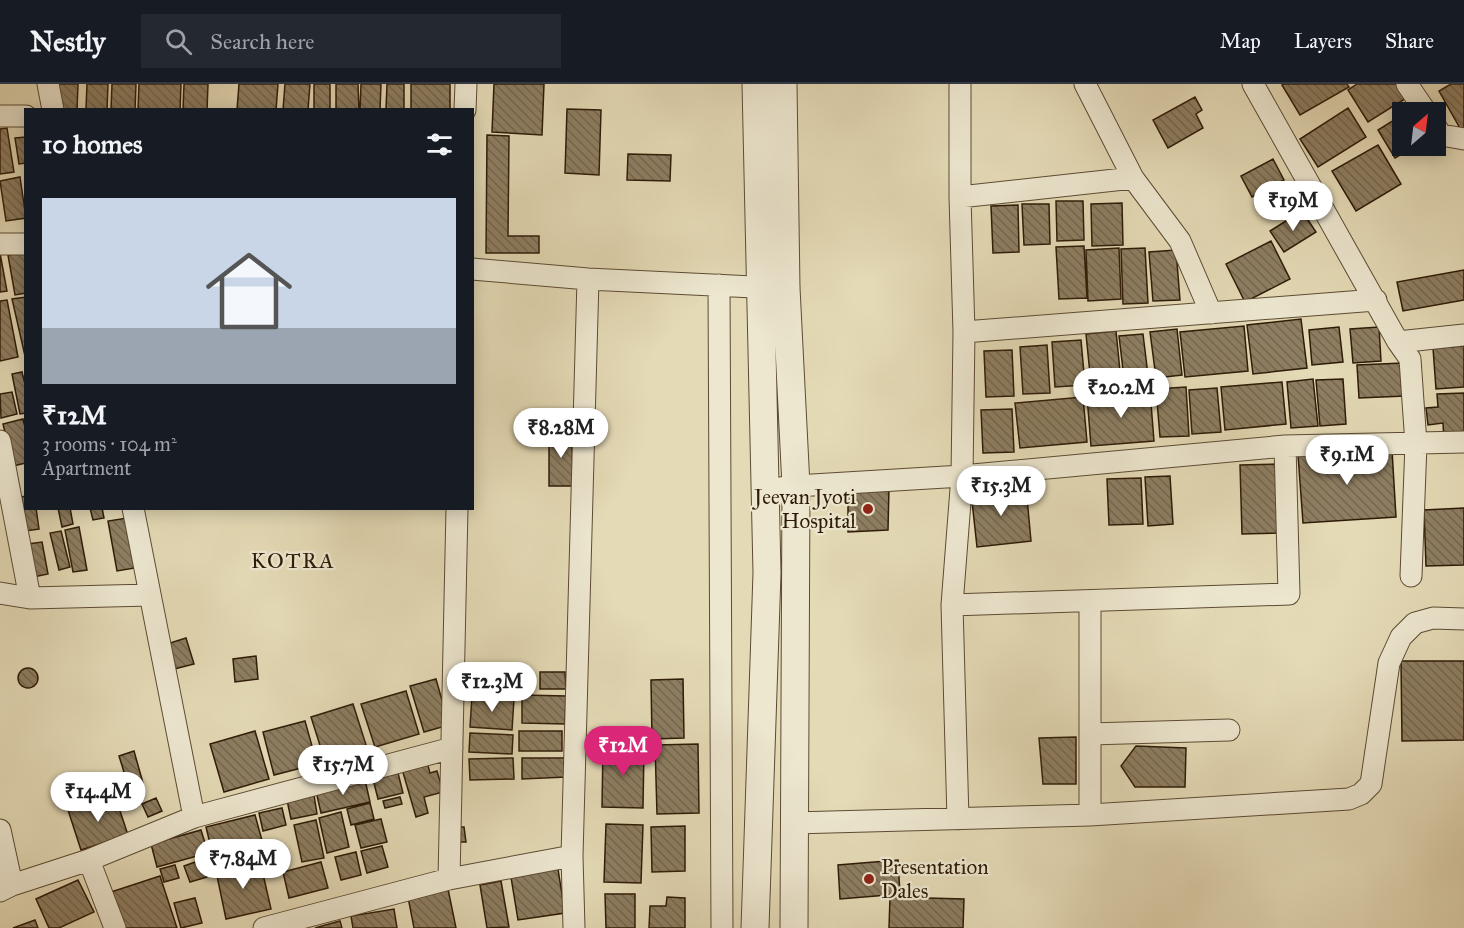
<!DOCTYPE html>
<html lang="en">
<head>
<meta charset="utf-8">
<style>
  :root { --surface:#171b24; --page:#242831; --text:#f1f3f6; --muted:#9ea1a6; --line:#363941; --accent:#db2777 }
  body { margin:0; font-family:"IM FELL Great Primer",serif; background:var(--page); color:var(--text); height:100vh; display:flex; flex-direction:column; font-size:22px; white-space:nowrap }
  * { box-sizing:border-box; margin:0 }
  p { font-size:20px; color:var(--muted) }
  .icon { flex:none; width:33px; height:33px; fill:none; stroke:currentColor; stroke-width:2; stroke-linecap:round; stroke-linejoin:round }
  .map { position:relative; flex:1; overflow:hidden }
  .details { position:absolute; left:24px; top:24px; width:450px; height:402px; display:flex; flex-direction:column; background:var(--surface); border-radius:0px; box-shadow:0 3px 15px #0003 }
  .details>* { flex:none }
  .needle { width:39px; rotate:28deg }
  .fabs { position:absolute; left:1392px; top:18px; display:grid; gap:12px }
  .fabs a { display:grid; place-items:center; width:54px; height:54px; border-radius:0px; background:var(--surface); box-shadow:0 3px 15px #0003; font-size:30px }
  .price { position:absolute; translate:-50% -51px; padding:0 14px; border-radius:21px; background:#fff; color:#222; font-size:20px; line-height:39px; filter:drop-shadow(0 2px 3px #0008) }
  .price::after { content:''; position:absolute; left:50%; top:36px; width:18px; height:14px; margin-left:-9px; background:inherit; clip-path:polygon(0 0,100% 0,50% 100%) }
  .price.current { background:var(--accent); color:#fff }
  ul { padding:0; list-style:none }
  li { display:grid; align-content:center; gap:12px; height:318px; padding:0 18px }
  li span { display:grid; place-items:center; height:186px; border-radius:0px; color:#555 }
  li>.icon { margin-inline-start:auto }
  span .icon { width:108px; height:108px; fill:#fffc; stroke-width:1 }
  li b { font-size:26px }
  h2 { display:flex; justify-content:space-between; align-items:center; height:72px; padding:0 18px; font-size:26px }
  header { display:flex; align-items:center; gap:36px; box-sizing:border-box; height:84px; padding:0 30px; background:var(--surface); border-bottom:2px solid var(--line) }
  header strong { font-size:28px }
  nav { display:flex; gap:33px; margin-inline-start:auto; font-size:21px }
  .search { width:420px; height:54px; background:var(--page); display:flex; align-items:center; gap:15px; box-sizing:border-box; padding:0 21px; border-radius:0px; color:var(--muted); font-size:22px }
  .map>svg:first-child { display:block }
  .building { fill:url(#building-back-hatch); stroke:#2e1b07; stroke-width:1.5 }
  .lines { fill:none; stroke-linecap:round; stroke-linejoin:round }
  .minor-casing { stroke:#5c4b33; stroke-width:23 }
  .tertiary-casing { stroke:#5c4b33; stroke-width:29 }
  .minor { stroke:#ede7d0; stroke-width:21 }
  .tertiary { stroke:#ede7d0; stroke-width:27 }
  .poi-dot { fill:#8f2418; stroke:#ede7d0; stroke-width:2 }
  .labels { text-anchor:middle; dominant-baseline:central; stroke-width:4.5; stroke-linejoin:round; paint-order:stroke }
  .poi-label { font-size:21px; fill:#2e1b07; stroke:#ede7d0; text-anchor:end }
  .neighbourhood-label { font-size:22px; letter-spacing:1.5px; fill:#2e1b07; stroke:#ede7d0 }
</style>
</head>
<body>
<header>
<strong>Nestly</strong>
<div class="search"><svg class="icon" aria-label="search" viewBox="0 0 24 24"><circle cx="10" cy="10" r="6"/><path d="M15 15l6 6"/></svg>Search here</div>
<nav><a>Map</a><a>Layers</a><a>Share</a></nav>
</header>
<div class="map">
<svg width="1464" height="844" viewBox="0 0 1464 844">
  <defs>
    <pattern id="building-back-hatch" width="6" height="6" patternUnits="userSpaceOnUse" patternTransform="scale(1.5)"><rect width="6" height="6" fill="#8d7e62"/><path d="M-1 5l2 2M0 0l6 6M5-1l2 2" fill="none" stroke="#74664f"/></pattern>
  </defs>
  <rect width="100%" height="100%" fill="#e4dab6"/>
  <filter id="stains"><feTurbulence type="fractalNoise" baseFrequency=".00333" numOctaves="4"/><feColorMatrix values="0 0 0 0 .2 0 0 0 0 .09 0 0 0 0 .02 0 0 0 .5 -.17"/></filter>
  <radialGradient id="worn" r=".72"><stop offset=".6" stop-color="#630" stop-opacity="0"/><stop offset="1" stop-color="#630" stop-opacity=".3"/></radialGradient>
  <path class="building" d="M56,0H78L77,26H55Z
    M87,0H108L107,26L86,25Z
    M112,0H136L135,26H111Z
    M139,0H181L180,26H138Z
    M184,0H208L207,26H183Z
    M239,0H278L276,26H237Z
    M285,0H310L308,26H283Z
    M314,0H330V26H314Z
    M336,0H358L359,26H336Z
    M361,0H381L380,26H360Z
    M387,0H404V26H386Z
    M411,0H450V26H411Z
    M494,0H544L542,51L492,48Z
    M1284,0H1347L1349,3L1300,31L1282,1Z
    M1357,0H1400L1408,13L1368,38L1348,6Z
    M1451,0H1464V44L1461,46L1439,7Z
    M1195,13L1202,26L1196,30L1203,44L1168,64L1153,36Z
    M1348,24L1366,53L1318,83L1300,55Z
    M567,25L601,26L599,91L565,89Z
    M1402,31V62H1416L1395,74L1378,46Z
    M7,44L14,88L0,90V45Z
    M487,51L509,52L508,152H539V169H486Z
    M26,53V79L19,80L15,54Z
    M1378,61L1401,100L1356,127L1332,87Z
    M628,70L671,71L670,97L627,96Z
    M1273,75L1284,96L1252,113L1241,92Z
    M20,93L26,134L6,137L0,97Z
    M1056,117H1083L1084,156L1057,157Z
    M1122,119L1123,161L1092,162L1091,120Z
    M1022,120H1049L1050,160L1024,161Z
    M1018,121L1019,168L993,169L991,122Z
    M1302,127L1316,148L1284,168L1270,147Z
    M1271,157L1290,195L1245,218L1226,180Z
    M1084,162L1087,214L1059,215L1056,163Z
    M1119,164L1121,215L1088,217L1086,166Z
    M1145,164L1148,219L1123,220L1121,165Z
    M1176,166L1180,216L1153,217L1149,168Z
    M26,168V209L15,211L8,171Z
    M0,169L7,207L0,208Z
    M1464,186V216L1403,227L1397,198Z
    M26,213V272H25L12,215Z
    M7,216L18,273L0,277V217Z
    M1301,235L1307,284L1253,290L1247,241Z
    M1244,242L1248,287L1185,293L1180,248Z
    M1339,243L1343,278L1312,281L1309,246Z
    M1379,243L1381,277L1353,279L1350,245Z
    M1177,245L1182,291L1156,294L1150,248Z
    M1116,247L1121,297L1091,300L1086,250Z
    M1143,250L1148,291L1124,294L1119,252Z
    M1081,256L1085,301L1055,303L1052,258Z
    M1047,261L1050,309L1023,310L1020,263Z
    M1464,262V303L1436,305L1433,264Z
    M1012,266L1014,312L986,313L984,267Z
    M1403,279L1405,312L1359,314L1357,281Z
    M22,288L26,304V329L20,330L12,290Z
    M1313,295L1318,342L1291,344L1287,298Z
    M1343,295L1346,340L1320,342L1316,296Z
    M1282,298L1286,340L1225,346L1221,303Z
    M1186,303L1189,352L1160,353L1156,305Z
    M1217,304L1221,348L1192,350L1189,306Z
    M1150,307L1154,357L1091,362L1087,312Z
    M12,308L17,330L1,334L0,310Z
    M1464,309V355L1444,357L1443,339L1428,341L1426,324L1438,323L1437,310Z
    M1083,313L1087,358L1020,364L1015,319Z
    M1012,325L1014,368L983,369L981,326Z
    M23,335L26,347V379L13,382L3,340Z
    M549,348H572L573,402H549Z
    M1392,366L1396,433L1303,439L1298,371Z
    M1277,380L1280,449L1242,450L1240,381Z
    M1170,392L1173,440L1148,442L1145,393Z
    M1141,394L1143,440L1109,441L1107,395Z
    M889,403L888,446L848,448V404Z
    M1026,403L1031,457L977,463L971,408Z
    M26,412V424H36L39,445L25,447L21,413Z
    M58,424H70L73,440L62,443Z
    M90,424H102L104,434L93,436Z
    M1464,424V481L1426,482L1424,426Z
    M127,434L135,484L117,487L108,437Z
    M79,443L87,486L73,488L65,446Z
    M61,447L70,483L59,486L50,449Z
    M42,458L48,490L33,493L28,460Z
    M186,554L194,580L174,585L167,560Z
    M256,572L258,595L235,598L233,575Z
    M1401,577H1464V656L1402,657Z
    M18 594a10 10 0 1 1 20 0a10 10 0 1 1-20 0Z
    M540,588H565L566,605H540Z
    M436,595L449,641L424,648L410,602Z
    M683,595L684,654L652,655L651,596Z
    M406,607L419,650L375,663L361,620Z
    M522,611L566,612L565,640L522,639Z
    M472,612L514,615L512,646L470,643Z
    M353,620L367,664L325,677L311,633Z
    M305,637L317,680L274,691L263,648Z
    M255,647L269,695L224,708L210,660Z
    M519,647H562V667H519Z
    M470,649L513,651L512,670L469,668Z
    M1076,653V700H1043L1039,654Z
    M698,660L699,729L657,730L655,661Z
    M1136,662L1186,664L1185,703H1135L1121,682Z
    M603,663H644L643,724L602,723Z
    M134,667L143,699L129,704L119,672Z
    M513,674L514,695L470,696L469,675Z
    M522,674H566V693L522,695Z
    M427,678L430,689L437,687L443,708L424,713L428,729L416,733L402,685Z
    M398,689L403,709L378,715L373,695Z
    M365,696L370,718L321,729L316,707Z
    M314,711L317,730L291,735L287,716Z
    M115,712L128,751L81,766L68,726Z
    M400,713L402,720L385,724L383,717Z
    M156,714L162,727L148,733L142,720Z
    M370,719L374,735L351,741L347,725Z
    M282,724L286,741L263,747L259,729Z
    M341,728L349,763L327,769L319,734Z
    M255,731L266,771L216,784L206,743Z
    M381,735L387,758L361,764L355,741Z
    M316,736L324,774L302,778L294,741Z
    M606,740L643,741L641,799L604,798Z
    M685,742V787L652,788L651,743Z
    M456,743H464L466,758H457Z
    M201,746L208,769L157,783L151,760Z
    M382,762L388,783L367,789L361,767Z
    M356,768L361,791L341,796L335,773Z
    M201,776L207,793L190,798L184,782Z
    M898,776L900,810L840,815L838,781Z
    M260,777L271,825L226,835L216,787Z
    M321,778L328,804L289,814L283,788Z
    M557,779L565,829L518,836L510,787Z
    M175,781L179,794L164,798L160,785Z
    M160,792L177,844H123L111,808Z
    M78,796L94,828L59,844H49L36,815Z
    M501,797L509,843L487,844L480,801Z
    M448,805L456,844H414L408,813Z
    M605,810H635V844H606Z
    M667,813L685,814V844H649L650,822H666Z
    M890,813L964,815L963,844H889Z
    M195,814L202,839L181,844L174,819Z
    M394,825L397,844H353L351,832Z
    M35,836L38,844H13Z
    M340,837L342,844H315Z"/>
  <g class="lines">
    <g class="minor-casing">
      <path id="minor" d="M48,0L53,26
        M1085,0L1133,94L1180,157L1211,229
        M1253,0L1398,258L1410,275L1416,360L1411,492
        M1407,0L1426,28
        M465,26L466,0
        M0,32H26
        M1436,43L1441,51L1464,55
        M960,113L1133,94
        M0,160H26
        M472,185L588,195L774,204
        M719,201L722,844
        M964,248L1376,216
        M1398,258L1464,251
        M0,357L30,514
        M765,406L796,402L962,392L1285,362L1464,358
        M133,424L194,733
        M0,509L30,514L150,511
        M1090,517V731
        M952,521L1289,510L1285,362
        M1090,650L1229,646
        M958,735L952,521L962,392L964,248L960,113V0
        M793,739L1090,731L1349,715L1361,710L1371,700L1389,579L1401,553L1415,539L1433,534L1464,535
        M0,746L12,801
        M89,776L115,844
        M449,795L457,424
        M0,807L12,801L89,776L194,733L452,664
        M264,844L449,795L572,772
        M574,844L572,772L588,195"/>
    </g>
    <g class="tertiary-casing">
      <path id="tertiary" d="M783,0L786,204L796,402L794,844
        M755,844L767,489L756,0"/>
    </g>
    <use href="#minor" class="minor"/>
    <use href="#tertiary" class="tertiary"/>
  </g>
  <g class="poi-dot">
    <circle cx="868" cy="425" r="6"/>
    <circle cx="869" cy="795" r="6"/>
  </g>
  <g class="labels">
    <g class="poi-label">
      <text x="856" y="413">Jeevan Jyoti<tspan x="856" dy="24">Hospital</tspan></text>
      <text x="881" y="783" text-anchor="start">Presentation<tspan x="881" dy="24">Dales</tspan></text>
    </g>
    <g class="neighbourhood-label">
      <text x="293" y="476">KOTRA</text>
    </g>
  </g>
  <rect width="100%" height="100%" filter="url(#stains)"/>
  <rect width="100%" height="100%" fill="url(#worn)"/>
</svg>
<div class="fabs">
<a><svg class="needle" viewBox="-14 -14 28 28"><path d="M0-13l5 13h-10z" fill="#e53935"/><path d="M0 13l5-13h-10z" fill="#9ea1a6"/></svg></a>
</div>
<b class="price" style="left:1293px;top:148px">₹19M</b>
<b class="price" style="left:1121px;top:335px">₹20.2M</b>
<b class="price" style="left:561px;top:375px">₹8.28M</b>
<b class="price" style="left:1347px;top:402px">₹9.1M</b>
<b class="price" style="left:1001px;top:433px">₹15.3M</b>
<b class="price" style="left:492px;top:629px">₹12.3M</b>
<b class="price current" style="left:623px;top:693px">₹12M</b>
<b class="price" style="left:343px;top:712px">₹15.7M</b>
<b class="price" style="left:98px;top:739px">₹14.4M</b>
<b class="price" style="left:243px;top:806px">₹7.84M</b>
<section class="details">
<h2>10 homes<svg class="icon" aria-label="filters" viewBox="0 0 24 24"><path d="M4 7h16M4 17h16"/><circle cx="9" cy="7" r="2"/><circle cx="15" cy="17" r="2"/></svg></h2>
<ul>
<li><span style="background:linear-gradient(#c9d6e8 70%,#9aa5b1 0)"><svg class="icon" aria-label="home" viewBox="0 0 24 24"><path d="M3 11l9-7 9 7M6 9v11h12V9"/></svg></span><div><b>₹12M</b><p>3 rooms · 104 m²</p><p>Apartment</p></div></li>
</ul>
</section>
</div>
</body>
</html>
